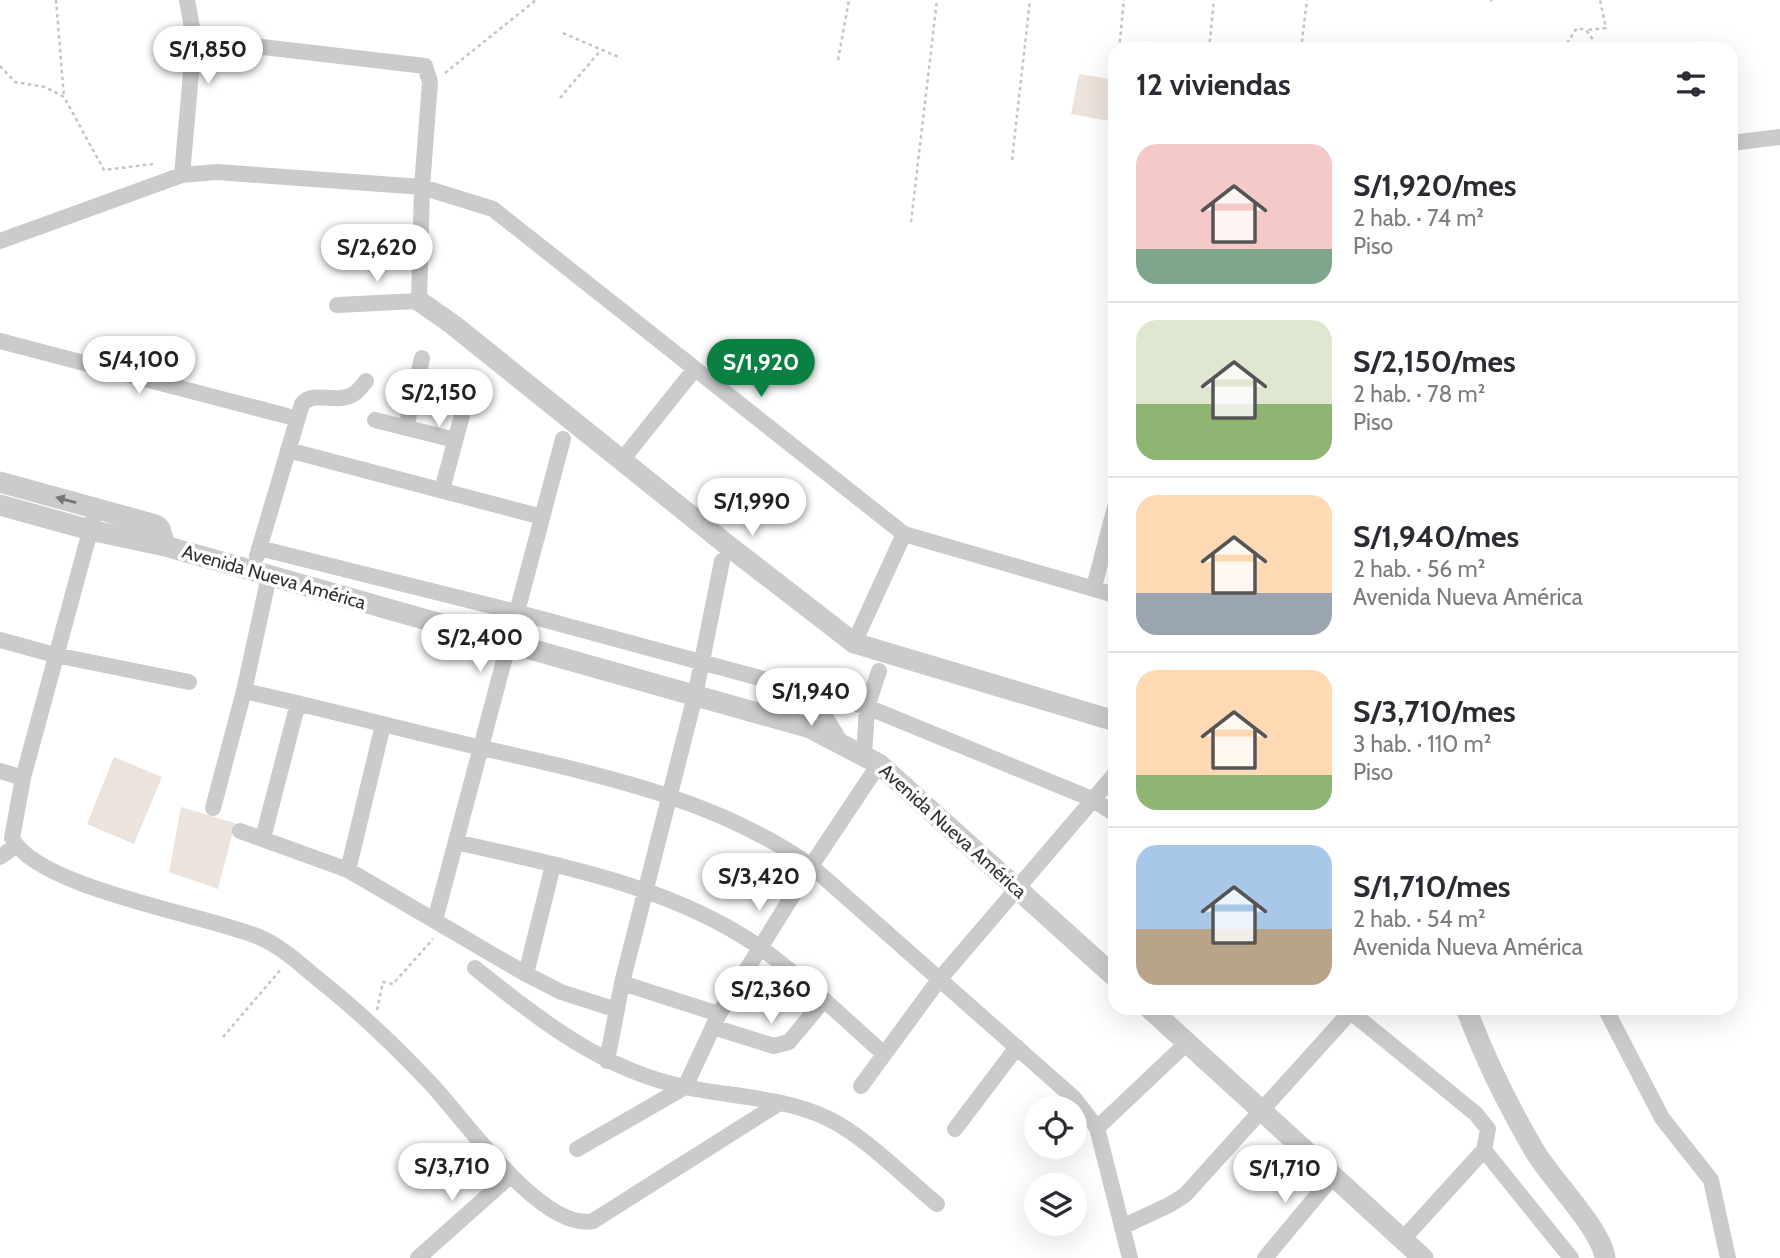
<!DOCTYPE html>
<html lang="es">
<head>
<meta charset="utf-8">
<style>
  :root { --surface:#fff; --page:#f7f7f7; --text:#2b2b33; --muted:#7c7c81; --line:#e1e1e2; --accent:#0b8043 }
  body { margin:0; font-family:Cabin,sans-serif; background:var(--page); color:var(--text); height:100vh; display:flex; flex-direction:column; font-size:26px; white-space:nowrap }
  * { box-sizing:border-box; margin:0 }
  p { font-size:23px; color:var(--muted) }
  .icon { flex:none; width:38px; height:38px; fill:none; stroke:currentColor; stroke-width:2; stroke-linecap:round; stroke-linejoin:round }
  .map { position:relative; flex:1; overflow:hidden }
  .drawer { position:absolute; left:1108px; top:42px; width:630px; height:973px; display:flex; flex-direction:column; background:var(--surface); border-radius:21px; box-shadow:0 7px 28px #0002 }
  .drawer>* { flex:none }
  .fabs { position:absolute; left:1024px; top:1096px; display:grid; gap:14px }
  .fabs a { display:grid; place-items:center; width:63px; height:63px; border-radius:50%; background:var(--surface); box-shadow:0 7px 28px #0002; font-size:35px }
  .price { position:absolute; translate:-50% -60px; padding:0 16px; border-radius:24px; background:#fff; color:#222; font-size:23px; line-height:46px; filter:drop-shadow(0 2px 4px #0008) }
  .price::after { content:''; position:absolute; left:50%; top:42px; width:21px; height:16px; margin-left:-10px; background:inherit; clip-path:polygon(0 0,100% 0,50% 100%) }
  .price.on { background:var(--accent); color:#fff }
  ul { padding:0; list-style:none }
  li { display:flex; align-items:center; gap:21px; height:175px; padding:0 28px }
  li+li { border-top:2px solid var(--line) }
  li span { display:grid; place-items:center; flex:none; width:196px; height:140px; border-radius:21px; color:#555 }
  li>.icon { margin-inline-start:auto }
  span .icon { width:84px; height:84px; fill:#fffc; stroke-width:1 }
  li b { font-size:30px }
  h2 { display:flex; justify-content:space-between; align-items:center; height:84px; padding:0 28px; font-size:30px }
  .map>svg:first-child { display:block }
  .green { fill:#ebe3dc }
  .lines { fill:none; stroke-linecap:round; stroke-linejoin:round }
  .path { stroke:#c5c5c5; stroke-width:2.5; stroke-dasharray:3.5 3.5; stroke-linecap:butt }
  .minor { stroke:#cbcbcb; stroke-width:16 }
  .tertiary { stroke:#cbcbcb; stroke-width:21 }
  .oneway { fill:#767676 }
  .labels { text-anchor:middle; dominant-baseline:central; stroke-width:7; stroke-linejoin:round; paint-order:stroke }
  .street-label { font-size:19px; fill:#313131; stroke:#fff }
</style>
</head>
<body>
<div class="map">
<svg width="1780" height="1258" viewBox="0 0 1780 1258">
  <rect width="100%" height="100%" fill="#fff"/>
  <path class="green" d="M1079,74L1115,80V122L1071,114Z
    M114,757L162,777L134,844L87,824Z
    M181,807L235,823L218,889L169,872Z"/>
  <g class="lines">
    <path class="path" d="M56,0L64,97
      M1490,1L1492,0
      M563,33L621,58
      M1119,49L1124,0
      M1209,49L1214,0
      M1301,49L1307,0
      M1563,49L1577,28L1586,30
      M1596,49L1599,48L1586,30L1606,28L1600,0
      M838,60L849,0
      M0,66L15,82L45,87L64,97L104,170L153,164
      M445,73L536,0
      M560,98L601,50
      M1012,160L1030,0
      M911,222L937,0
      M377,1010L383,982L393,984L433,939
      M223,1037L282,968"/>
    <path class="minor" d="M194,39L425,66L430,82L422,187L419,301L337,305
      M1731,143L1780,137
      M182,175L194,39L187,0
      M0,241L182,175L217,172L422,187L493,209L904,534L1115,595
      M0,341L287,416
      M375,420L455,440
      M406,428L422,358
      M288,450L542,517
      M622,460L694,370
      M442,490L472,378
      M96,509L23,778L12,838C37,888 206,915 259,937C285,948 306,970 328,987C365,1017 399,1050 432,1085C464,1119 542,1232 593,1221L778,1104
      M259,548L516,612L867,707L1092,799L1115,814
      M257,556L302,404C314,389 338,406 355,393C359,390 363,385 366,381
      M1094,587L1115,507
      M0,640L55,655L189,682
      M854,643L904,534
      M244,691C317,707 389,726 461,743C579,771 711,794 811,866L1074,1098L1097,1128L1130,1258
      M810,691L843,746
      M864,757L867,707L879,671
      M0,771L23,778
      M213,808L244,691L269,576
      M240,831L348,870L526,974L561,992L617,1010
      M263,838L298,703
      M456,842C559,866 669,885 758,946C802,977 843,1018 884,1054
      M0,857L16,846
      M348,870L383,725
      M435,920L563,439
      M475,968C539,1019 602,1070 685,1087C732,1097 784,1097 829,1119C867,1138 904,1177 937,1204
      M526,974L553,865
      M622,983L719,1014
      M1346,1008L1476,1114L1488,1129L1484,1150L1403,1239
      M1605,1008L1662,1118L1711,1180L1728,1258
      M713,1027L774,1046L789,1042L823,1001
      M607,1061L622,983L695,696L722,561
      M861,1086L938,981L1115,774
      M1097,1128L1187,1043
      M955,1129L1017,1047
      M577,1149L685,1087L719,1014L811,866L879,764
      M1484,1150L1571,1258
      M1122,1227L1169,1205L1185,1195L1354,1008
      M418,1258L510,1176
      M1265,1258L1334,1175"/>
    <path class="tertiary" d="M419,301L452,324L726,544L854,643L1115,721
      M0,482L156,525L160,529L165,546
      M0,505L90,530L165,546L810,728L879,764L1115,977
      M1149,1008L1423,1258
      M1466,1008C1484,1057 1508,1105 1534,1150C1550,1178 1601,1228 1605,1258"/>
  </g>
  <defs><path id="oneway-solid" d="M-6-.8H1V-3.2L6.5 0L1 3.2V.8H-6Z" transform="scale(1.75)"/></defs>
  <use class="oneway" href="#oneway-solid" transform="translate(66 500) rotate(-165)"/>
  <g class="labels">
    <g class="street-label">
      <text transform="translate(274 577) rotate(16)">Avenida Nueva América</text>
      <text transform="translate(953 831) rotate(42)">Avenida Nueva América</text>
    </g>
  </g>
</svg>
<div class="fabs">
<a><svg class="icon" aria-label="locate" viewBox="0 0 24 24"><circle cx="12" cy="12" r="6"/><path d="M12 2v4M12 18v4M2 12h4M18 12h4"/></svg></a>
<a><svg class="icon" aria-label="layers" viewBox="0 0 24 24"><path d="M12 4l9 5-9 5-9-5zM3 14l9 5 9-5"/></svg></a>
</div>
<b class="price" style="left:208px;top:86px">S/1,850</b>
<b class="price" style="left:377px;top:284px">S/2,620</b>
<b class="price" style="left:139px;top:396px">S/4,100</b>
<b class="price on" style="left:761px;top:399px">S/1,920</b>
<b class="price" style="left:439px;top:429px">S/2,150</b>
<b class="price" style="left:752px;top:538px">S/1,990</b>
<b class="price" style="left:480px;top:674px">S/2,400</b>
<b class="price" style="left:811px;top:728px">S/1,940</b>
<b class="price" style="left:759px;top:913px">S/3,420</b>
<b class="price" style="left:771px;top:1026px">S/2,360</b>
<b class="price" style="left:452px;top:1203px">S/3,710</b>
<b class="price" style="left:1285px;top:1205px">S/1,710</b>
<section class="drawer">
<h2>12 viviendas<svg class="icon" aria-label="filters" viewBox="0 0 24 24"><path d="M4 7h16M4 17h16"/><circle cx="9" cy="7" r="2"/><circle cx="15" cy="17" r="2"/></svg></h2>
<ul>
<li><span style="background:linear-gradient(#f6c9c9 75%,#7fa58c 0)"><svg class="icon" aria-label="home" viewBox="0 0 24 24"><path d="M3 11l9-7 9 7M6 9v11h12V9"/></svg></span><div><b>S/1,920/mes</b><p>2 hab. · 74 m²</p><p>Piso</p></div></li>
<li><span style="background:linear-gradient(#dfe7d0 60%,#8fb573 0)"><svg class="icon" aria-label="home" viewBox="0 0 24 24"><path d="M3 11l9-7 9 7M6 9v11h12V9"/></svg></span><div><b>S/2,150/mes</b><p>2 hab. · 78 m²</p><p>Piso</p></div></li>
<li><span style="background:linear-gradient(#ffd9b3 70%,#9aa5b1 0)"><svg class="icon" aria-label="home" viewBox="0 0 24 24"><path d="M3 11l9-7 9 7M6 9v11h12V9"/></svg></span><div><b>S/1,940/mes</b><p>2 hab. · 56 m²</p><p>Avenida Nueva América</p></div></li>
<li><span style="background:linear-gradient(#ffd9b3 75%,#8fb573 0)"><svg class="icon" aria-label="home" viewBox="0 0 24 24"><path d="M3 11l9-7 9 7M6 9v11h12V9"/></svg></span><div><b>S/3,710/mes</b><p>3 hab. · 110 m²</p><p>Piso</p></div></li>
<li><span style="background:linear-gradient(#a9c7e8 60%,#b9a48a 0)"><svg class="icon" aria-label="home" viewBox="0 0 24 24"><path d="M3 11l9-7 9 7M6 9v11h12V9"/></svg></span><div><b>S/1,710/mes</b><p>2 hab. · 54 m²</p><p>Avenida Nueva América</p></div></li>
</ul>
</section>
</div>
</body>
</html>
